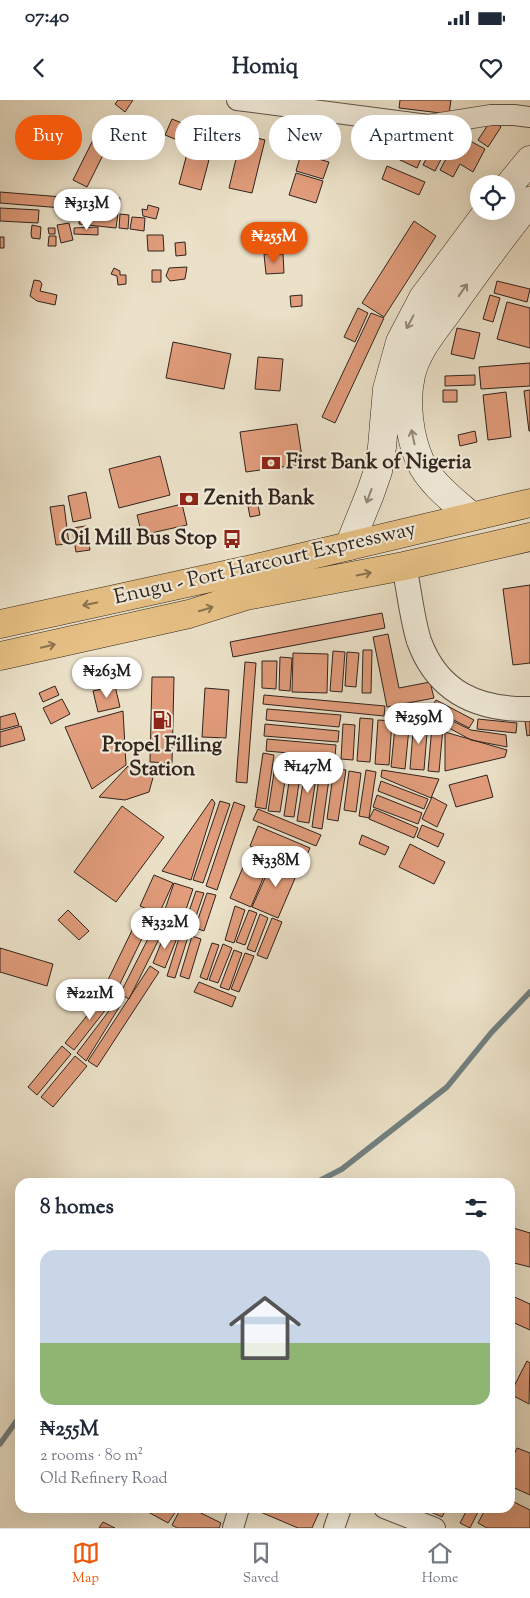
<!DOCTYPE html>
<html lang="en">
<head>
<meta charset="utf-8">
<style>
  :root { --surface:#fff; --page:#f2f2f3; --text:#1f2937; --muted:#747a83; --line:#e0e1e3; --accent:#ea580c }
  body { margin:0; font-family:"Sorts Mill Goudy",serif; background:var(--page); color:var(--text); height:100vh; display:flex; flex-direction:column; font-size:19px; white-space:nowrap }
  * { box-sizing:border-box; margin:0 }
  p { font-size:16px; color:var(--muted) }
  .icon { flex:none; width:28px; height:28px; fill:none; stroke:currentColor; stroke-width:2; stroke-linecap:round; stroke-linejoin:round }
  .map { position:relative; flex:1; overflow:hidden }
  .drawer { position:absolute; left:15px; top:1078px; width:500px; height:335px; display:flex; flex-direction:column; background:var(--surface); border-radius:15px; box-shadow:0 5px 20px #0002 }
  .drawer>* { flex:none }
  .guide { position:absolute; left:15px; top:15px; width:500px; height:45px; display:flex; gap:10px }
  .buttons { position:absolute; left:470px; top:75px; display:grid; gap:10px }
  .buttons a { display:grid; place-items:center; width:45px; height:45px; border-radius:50%; background:var(--surface); box-shadow:0 5px 20px #0002; font-size:25px }
  .price { position:absolute; translate:-50% -42px; padding:0 11px; border-radius:18px; background:#fff; color:#222; font-size:16px; line-height:32px; filter:drop-shadow(0 1px 2px #0008) }
  .price::after { content:''; position:absolute; left:50%; top:30px; width:15px; height:11px; margin-left:-8px; background:inherit; clip-path:polygon(0 0,100% 0,50% 100%) }
  .price.active { background:var(--accent); color:#fff }
  ul { padding:0; list-style:none }
  li { display:grid; align-content:center; gap:10px; height:265px; padding:0 25px }
  li+li { border-top:1px solid var(--line) }
  li span { display:grid; place-items:center; height:155px; border-radius:15px; color:#555 }
  li>.icon { margin-inline-start:auto }
  span .icon { width:90px; height:90px; fill:#fffc; stroke-width:1 }
  li b { font-size:21px }
  h2 { display:flex; justify-content:space-between; align-items:center; height:60px; padding:0 25px; font-size:21px }
  .chip { padding:0 18px; border-radius:22px; background:var(--surface); box-shadow:0 5px 20px #0002; font-size:18px; line-height:45px }
  .chip.active { background:var(--accent); color:#fff }
  .status { display:flex; justify-content:space-between; align-items:center; height:35px; padding:0 25px; background:var(--surface); direction:ltr }
  .status svg { height:14px; fill:currentColor }
  header { display:flex; justify-content:space-between; align-items:center; height:65px; padding:0 25px; background:var(--surface); font-size:22px; font-weight:700 }
  .tabs { display:flex; justify-content:space-around; align-items:center; height:70px; border-top:1px solid var(--line); background:var(--surface); font-size:14px; color:var(--muted) }
  .tabs a { display:grid; justify-items:center; gap:2px }
  .tabs .active { color:var(--accent) }
  .map>svg:first-child { display:block }
  .lines { fill:none; stroke-linecap:round; stroke-linejoin:round }
  .stream { stroke:#717f7f; stroke-width:5.5 }
  .building { fill:#e19c7b; stroke:#30241e }
  .minor-casing { stroke:#5f5348; stroke-width:22 }
  .tertiary-casing { stroke:#5f5348; stroke-width:26 }
  .secondary-casing { stroke:#30241e; stroke-width:29 }
  .trunk-casing { stroke:#30241e; stroke-width:29 }
  .minor { stroke:#f2ecdb; stroke-width:20 }
  .tertiary { stroke:#f2ecdb; stroke-width:24 }
  .secondary { stroke:#f2ecdb; stroke-width:28 }
  .trunk { stroke:#e6c084; stroke-width:28 }
  .oneway { stroke:#91887c }
  .oneway2 { stroke:#8b7251 }
  .labels { text-anchor:middle; dominant-baseline:central; stroke-width:4.5; stroke-linejoin:round; paint-order:stroke }
  .poi-label { font-size:21px; font-weight:bold; fill:#30241e; stroke:#f2ecdb; text-anchor:start }
  .street-label { font-size:21px; fill:#30241e; stroke:#f2ecdb }
</style>
</head>
<body>
<div class="status"><b>07:40</b><svg viewBox="0 0 49 12"><path d="M0 12V9h3v3zM5 12V6h3v6zM10 12V3h3v9zM15 12V0h3v12zM26 1h20v11H26zM47 4h2v5h-2z"/></svg></div>
<header><svg class="icon" aria-label="back" viewBox="0 0 24 24"><path d="M15 5l-7 7 7 7"/></svg>Homiq<svg class="icon" aria-label="heart" viewBox="0 0 24 24"><path d="M12 20l-8-8c-3-5 5-10 8-4 3-6 11-1 8 4z"/></svg></header>
<div class="map">
<svg width="530" height="1428" viewBox="0 0 530 1428">
  <rect width="100%" height="100%" fill="#ebe1c8"/>
  <filter id="stains"><feTurbulence type="fractalNoise" baseFrequency=".004" numOctaves="4"/><feColorMatrix values="0 0 0 0 .2 0 0 0 0 .09 0 0 0 0 .02 0 0 0 .5 -.17"/></filter>
  <radialGradient id="worn" r=".72"><stop offset=".6" stop-color="#630" stop-opacity="0"/><stop offset="1" stop-color="#630" stop-opacity=".3"/></radialGradient>
  <g class="lines">
    <path class="stream" d="M317,1082L342,1069L447,987L491,933L530,892
      M0,1344L20,1316"/>
  </g>
  <path class="building" d="M118,0H133L125,12L115,4Z
    M400,0H451L449,14L399,8Z
    M211,17L242,28L236,46L205,35Z
    M172,19L194,28L187,44L165,35Z
    M491,20L501,27L488,47L478,40Z
    M102,22L116,29L87,87L73,80Z
    M412,27L431,36L417,68L398,59Z
    M440,32L452,38L435,71L423,65Z
    M242,34L265,40L252,93L229,88Z
    M459,35L485,49L473,72L460,64L453,77L440,70Z
    M189,46L211,52L201,90L179,84Z
    M301,54L329,62L323,79L296,71Z
    M387,66L425,82L419,95L382,79Z
    M296,73L323,81L316,103L289,95Z
    M0,92L75,98V109L0,103Z
    M105,96L120,98L116,128L79,124L80,115L94,117L96,105L104,106Z
    M148,105L159,108L156,119L143,116L142,109L147,110Z
    M0,108L39,110L38,123L0,121Z
    M120,114L129,115L128,129L119,128Z
    M132,117L145,118L144,131L130,129Z
    M414,121L436,136L384,217L362,203Z
    M69,123L73,140L61,143L57,125Z
    M32,125L41,127L40,139L32,138L31,134Z
    M98,127V135L74,134V128Z
    M48,128H55V134H49Z
    M277,128L278,150L253,151L252,129Z
    M147,135H163L164,151H148Z
    M49,136H56V146H48Z
    M0,137H4V148H0Z
    M185,142L186,155L176,156L175,143Z
    M264,154H283L284,173L266,174Z
    M187,167L185,179L170,181L166,176L169,168Z
    M114,168L120,171V175H126V184L118,185L117,176L111,174Z
    M152,170H161V182H152Z
    M34,180L40,181L42,184L40,191L57,195L55,205L37,201L30,196Z
    M497,181L530,189L527,202L494,193Z
    M302,195V206L291,207L290,196Z
    M490,195L500,198L493,222L483,219Z
    M507,202L530,208V248L497,239Z
    M358,208L368,213L355,242L344,237Z
    M371,213L384,218L335,323L322,317Z
    M457,228L480,233L474,259L451,254Z
    M173,242L231,254L224,289L166,278Z
    M258,257L283,259L280,291L255,289Z
    M530,263V286L481,289L479,267Z
    M475,275V285L445,286V276Z
    M443,290H457V302H443Z
    M530,290V331H529L524,291Z
    M506,292L511,337L488,340L483,295Z
    M297,324L303,364L246,372L240,332Z
    M475,331L477,342L460,346L458,335Z
    M160,356L170,395L119,408L109,369Z
    M86,392L91,418L73,422L68,396Z
    M182,404L187,425L142,435L137,415Z
    M64,405L69,444L56,445L50,407Z
    M258,405L260,415L250,417L248,406Z
    M86,426L90,450L76,452L72,428Z
    M530,485V563L513,565L503,489Z
    M382,513L385,528L233,557L230,542Z
    M388,534L399,588L430,582L434,598L387,607L373,537Z
    M363,550H372L371,593H362Z
    M333,551L345,552L342,592L330,591Z
    M347,552L359,553L356,587L345,586Z
    M293,553L328,554L327,593L292,592Z
    M280,557L292,558L290,591L279,590Z
    M262,561H277L276,589L262,588Z
    M245,562L256,563L247,683L236,682Z
    M152,577H174L172,663L150,662Z
    M55,586L59,595L43,602L39,593Z
    M115,586L120,607L98,612L93,591Z
    M205,588L229,590L226,638L202,637Z
    M264,595L385,606L384,616L263,604Z
    M62,599L70,614L51,624L43,608Z
    M436,600L474,620L469,628L431,608Z
    M267,609L341,615L339,627L266,620Z
    M123,611L126,665L92,689L65,627Z
    M434,612L471,630L506,635L507,647L471,640L429,617Z
    M15,613L19,625L0,630V617Z
    M396,617L410,618L405,669L391,667Z
    M360,618L373,619L370,662L357,661Z
    M414,619L428,621L424,670L410,669Z
    M478,619L517,623L516,633L477,629Z
    M378,620L392,621L389,665L375,664Z
    M530,620V635L527,636L525,621Z
    M265,624L339,631L338,642L264,636Z
    M343,624L355,625L353,660L341,659Z
    M21,626L25,640L0,647V632Z
    M432,627L443,628L439,672L428,671Z
    M445,632L507,650L505,657L445,671Z
    M267,639L336,645L335,657L266,651Z
    M263,653L274,655L266,709L255,707Z
    M276,660L288,662L280,712L268,711Z
    M292,661L302,663L294,717L284,716Z
    M306,664L318,666L309,723L297,721Z
    M321,664L331,665L322,729L312,727Z
    M128,666L154,674L149,692L125,700L99,697Z
    M334,668L346,670L338,721L327,719Z
    M366,670L376,672L369,718L359,716Z
    M382,670L439,679L431,698L381,677Z
    M349,671L361,673L356,712L344,710Z
    M487,675L493,697L456,707L449,685Z
    M381,681L428,699L424,709L378,691Z
    M377,695L422,713L418,724L373,707Z
    M432,697L447,705L437,727L422,719Z
    M212,699L215,703L191,780L162,771Z
    M220,701L230,704L203,783L193,780Z
    M234,702L245,706L217,790L206,786Z
    M122,706L164,737L116,802L74,772Z
    M258,709L321,735L316,746L253,720Z
    M374,709L418,728L414,738L369,719Z
    M422,725L444,734L438,747L417,737Z
    M258,726L310,748L301,768L250,746Z
    M362,735L389,747L385,755L359,744Z
    M410,744L445,762L434,784L399,767Z
    M251,748L272,757L251,807L230,798Z
    M274,758L299,769L278,818L252,807Z
    M154,775L173,783L159,814L140,806Z
    M174,783L193,789L181,824L162,818Z
    M196,791L204,793L193,825L185,823Z
    M207,793L216,795L204,831L195,828Z
    M235,806L245,810L234,843L225,840Z
    M68,810L89,831L79,840L58,820Z
    M249,810L257,813L245,845L236,842Z
    M260,814L268,818L255,852L247,849Z
    M139,816L150,822L116,892L105,886Z
    M272,818L282,822L267,859L257,855Z
    M155,825L164,829L129,899L120,894Z
    M165,833L177,838L165,868L153,863Z
    M180,835L188,837L175,878L167,876Z
    M192,836L201,839L189,879L180,876Z
    M212,843L219,845L207,880L200,877Z
    M223,844L232,848L218,883L209,880Z
    M0,848L53,864L47,886L0,872Z
    M234,850L242,853L229,890L220,887Z
    M245,853L254,856L239,892L231,889Z
    M150,866L159,872L97,967L88,961Z
    M199,882L236,897L232,907L194,892Z
    M106,892L114,899L74,950L65,943Z
    M118,899L123,901L86,961L77,953Z
    M62,946L71,954L37,995L28,987Z
    M75,956L87,966L53,1007L41,997Z
    M510,1127L530,1133V1167L510,1162Z
    M510,1195L530,1204V1230L510,1221Z
    M527,1261L530,1263L529,1304L510,1294Z
    M517,1348L530,1353V1395L510,1386V1363Z
    M510,1400L530,1410V1428H487L478,1423L486,1408H510Z
    M141,1408H178L168,1423Z
    M181,1408H191L221,1423L219,1428H177L172,1425Z
    M251,1408H321L312,1428H298Z
    M422,1408H447L442,1417Z
    M468,1408H480L470,1428L460,1423Z
    M103,1422L115,1428H99Z"/>
  <g class="lines">
    <g class="minor-casing">
      <path id="minor" d="M237,0L428,25L491,15H514L530,17
        M384,1408L435,1428
        M233,1428L239,1408
        M334,1428L341,1408"/>
    </g>
    <g class="tertiary-casing">
      <path id="tertiary" d="M404,466C409,489 412,519 419,541C438,593 478,610 530,609"/>
    </g>
    <g class="secondary-casing">
      <path id="secondary" d="M506,89L530,60
        M471,416C454,401 429,382 420,361C409,336 405,302 411,275C417,250 434,231 449,210C475,173 502,137 530,101
        M349,446L370,394L378,371L382,347L387,289L400,242L423,198L488,111"/>
    </g>
    <g class="trunk-casing">
      <path id="trunk" d="M0,524L265,466L530,403
        M0,556L189,514L246,496L404,466L530,437"/>
    </g>
    <use href="#minor" class="minor"/>
    <use href="#tertiary" class="tertiary"/>
    <use href="#secondary" class="secondary"/>
    <use href="#trunk" class="trunk"/>
  </g>
  <defs><path id="oneway-shaft" d="M-6 0H5M1.5-3L5.5 0L1.5 3" fill="none" stroke-width="1.6" stroke-linecap="round" stroke-linejoin="round" transform="scale(1.25)"/></defs>
  <g class="oneway">
    <use href="#oneway-shaft" transform="translate(463 190) rotate(-55)"/>
    <use href="#oneway-shaft" transform="translate(410 222) rotate(118)"/>
    <use href="#oneway-shaft" transform="translate(413 337) rotate(-102)"/>
    <use href="#oneway-shaft" transform="translate(369 396) rotate(110)"/>
  </g>
  <g class="oneway2">
    <use href="#oneway-shaft" transform="translate(364 474) rotate(-11)"/>
    <use href="#oneway-shaft" transform="translate(90 504) rotate(168)"/>
    <use href="#oneway-shaft" transform="translate(206 509) rotate(-17)"/>
    <use href="#oneway-shaft" transform="translate(48 546) rotate(-13)"/>
  </g>
  <defs>
    <g id="bank-bare" transform="scale(1.5)"><path d="M-6-4H6V4H-6ZM0-2.3a2.3 2.3 0 1 0 0 4.6a2.3 2.3 0 1 0 0-4.6Z" fill="#8f2418" stroke="#f2ecdb" stroke-width="2.5" paint-order="stroke"/></g>
    <g id="bus-bare" transform="scale(1.5)"><path d="M-5-6H5V4H4V6H2V4H-2V6H-4V4H-5ZM-3.5-4V0h7V-4ZM-3.5 1.2v1.5H-2V1.2ZM2 1.2v1.5H3.5V1.2Z" fill="#8f2418" stroke="#f2ecdb" stroke-width="2.5" paint-order="stroke"/></g>
    <g id="fuel-bare" transform="scale(1.5)"><path d="M-5.5-6h7V0h2V4h1.3V-2.5L3-4.5l.8-.8L6-3V5H2.5V1h-1V6h-7ZM-4.2-4.7v3.2H.2V-4.7Z" fill="#8f2418" stroke="#f2ecdb" stroke-width="2.5" paint-order="stroke"/></g>
  </defs>
  <g fill-rule="evenodd">
    <use href="#bank-bare" x="271" y="363"/>
    <use href="#bank-bare" x="189" y="399"/>
    <use href="#bus-bare" x="232" y="439"/>
    <use href="#fuel-bare" x="162" y="620"/>
  </g>
  <g class="labels">
    <g class="poi-label">
      <text x="286" y="363">First Bank of Nigeria</text>
      <text x="204" y="399">Zenith Bank</text>
      <text x="217" y="439" text-anchor="end">Oil Mill Bus Stop</text>
      <text x="162" y="646" text-anchor="middle">Propel Filling<tspan x="162" dy="24">Station</tspan></text>
    </g>
    <g class="street-label">
      <text transform="translate(265 464) rotate(-13)">Enugu - Port Harcourt Expressway</text>
    </g>
  </g>
  <rect width="100%" height="100%" filter="url(#stains)"/>
  <rect width="100%" height="100%" fill="url(#worn)"/>
</svg>
<div class="buttons">
<a><svg class="icon" aria-label="locate" viewBox="0 0 24 24"><circle cx="12" cy="12" r="6"/><path d="M12 2v4M12 18v4M2 12h4M18 12h4"/></svg></a>
</div>
<b class="price" style="left:87px;top:131px">₦313M</b>
<b class="price active" style="left:274px;top:164px">₦255M</b>
<b class="price" style="left:107px;top:599px">₦263M</b>
<b class="price" style="left:419px;top:645px">₦259M</b>
<b class="price" style="left:308px;top:694px">₦147M</b>
<b class="price" style="left:276px;top:788px">₦338M</b>
<b class="price" style="left:165px;top:850px">₦332M</b>
<b class="price" style="left:90px;top:921px">₦221M</b>
<div class="guide">
<a class="chip active">Buy</a>
<a class="chip">Rent</a>
<a class="chip">Filters</a>
<a class="chip">New</a>
<a class="chip">Apartment</a>
</div>
<section class="drawer">
<h2>8 homes<svg class="icon" aria-label="filters" viewBox="0 0 24 24"><path d="M4 7h16M4 17h16"/><circle cx="9" cy="7" r="2"/><circle cx="15" cy="17" r="2"/></svg></h2>
<ul>
<li><span style="background:linear-gradient(#c9d6e8 60%,#8fb573 0)"><svg class="icon" aria-label="home" viewBox="0 0 24 24"><path d="M3 11l9-7 9 7M6 9v11h12V9"/></svg></span><div><b>₦255M</b><p>2 rooms · 80 m²</p><p>Old Refinery Road</p></div></li>
</ul>
</section>
</div>
<nav class="tabs">
<a class="active"><svg class="icon" aria-label="map" viewBox="0 0 24 24"><path d="M3 6l6-2 6 2 6-2v14l-6 2-6-2-6 2zM9 4v14M15 6v14"/></svg>Map</a>
<a><svg class="icon" aria-label="saved" viewBox="0 0 24 24"><path d="M7 4h10v16l-5-4-5 4z"/></svg>Saved</a>
<a><svg class="icon" aria-label="home" viewBox="0 0 24 24"><path d="M3 11l9-7 9 7M6 9v11h12V9"/></svg>Home</a>
</nav>
</body>
</html>
